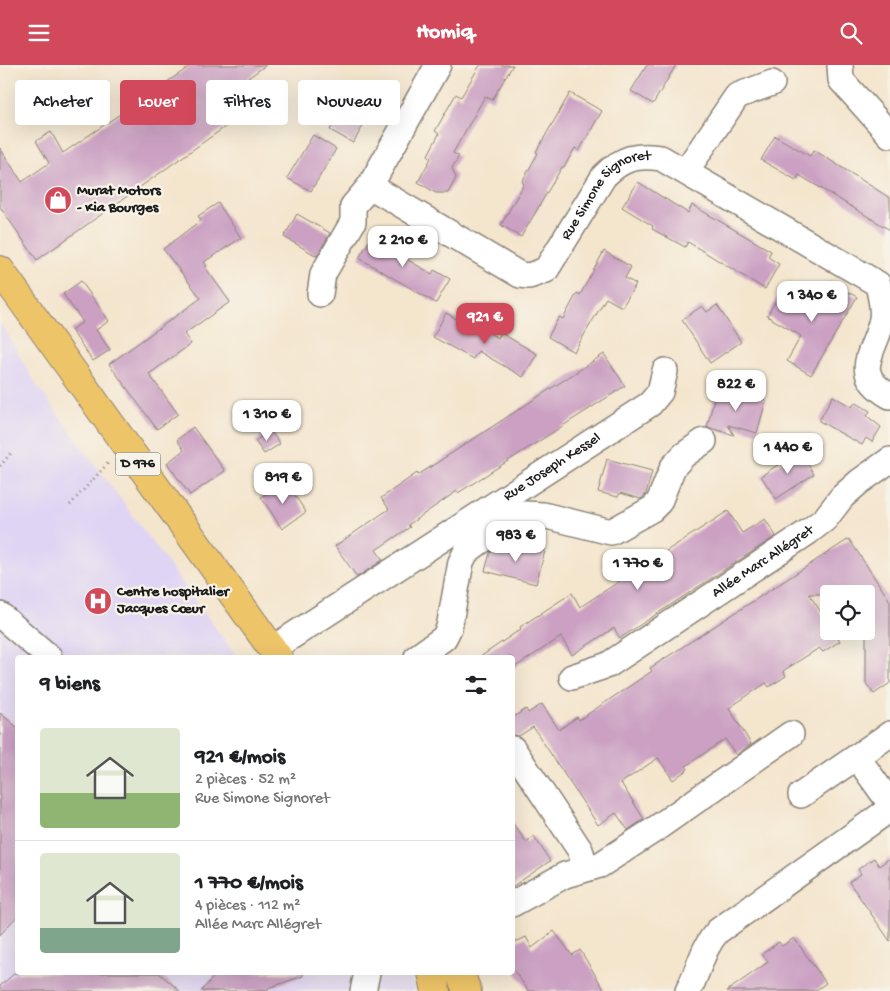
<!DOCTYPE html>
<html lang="fr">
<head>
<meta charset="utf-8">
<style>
  :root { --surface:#fff; --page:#f6f6f6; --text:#202124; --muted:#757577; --line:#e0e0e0; --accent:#d1495b }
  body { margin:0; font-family:"Gochi Hand",sans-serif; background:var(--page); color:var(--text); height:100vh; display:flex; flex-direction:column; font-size:19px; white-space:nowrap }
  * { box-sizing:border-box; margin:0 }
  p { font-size:16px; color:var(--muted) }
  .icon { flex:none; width:28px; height:28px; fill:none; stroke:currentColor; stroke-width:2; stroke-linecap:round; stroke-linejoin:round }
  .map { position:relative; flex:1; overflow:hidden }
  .side { position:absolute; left:15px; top:590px; width:500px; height:320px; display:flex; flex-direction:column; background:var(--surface); border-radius:5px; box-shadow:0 5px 20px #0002 }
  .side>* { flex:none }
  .top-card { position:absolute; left:15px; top:15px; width:500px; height:45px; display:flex; gap:10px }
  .tools { position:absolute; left:820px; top:520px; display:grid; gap:10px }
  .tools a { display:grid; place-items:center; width:55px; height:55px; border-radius:5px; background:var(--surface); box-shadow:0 5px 20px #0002; font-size:25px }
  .price { position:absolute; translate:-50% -42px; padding:0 11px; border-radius:10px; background:#fff; color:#222; font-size:16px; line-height:32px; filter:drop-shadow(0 1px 2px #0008) }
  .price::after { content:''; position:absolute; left:50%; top:30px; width:15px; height:11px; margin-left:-8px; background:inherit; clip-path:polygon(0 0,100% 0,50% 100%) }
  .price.selected { background:var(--accent); color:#fff }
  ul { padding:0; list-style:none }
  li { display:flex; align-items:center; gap:15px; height:125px; padding:0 25px }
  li+li { border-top:1px solid var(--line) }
  li span { display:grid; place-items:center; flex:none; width:140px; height:100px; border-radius:5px; color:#555 }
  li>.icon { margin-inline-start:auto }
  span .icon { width:60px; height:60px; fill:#fffc; stroke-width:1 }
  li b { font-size:21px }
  h2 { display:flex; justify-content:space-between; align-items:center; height:60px; padding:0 25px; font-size:21px }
  .chip { padding:0 18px; border-radius:5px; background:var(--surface); box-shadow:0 5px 20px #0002; font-size:18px; line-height:45px }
  .chip.selected { background:var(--accent); color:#fff }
  header { display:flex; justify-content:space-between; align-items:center; height:65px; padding:0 25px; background:var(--accent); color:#fff; font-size:22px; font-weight:700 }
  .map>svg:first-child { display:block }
  .built { fill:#e0d4f4 }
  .building { fill:#cba0c3 }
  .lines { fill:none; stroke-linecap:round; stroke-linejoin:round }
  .minor-casing { stroke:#888074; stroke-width:28 }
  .major-casing { stroke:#888074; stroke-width:30 }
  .path { stroke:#888074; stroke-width:3; stroke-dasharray:1 4; stroke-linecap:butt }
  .minor { stroke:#fff; stroke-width:25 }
  .major { stroke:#eec469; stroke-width:28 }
  .labels { text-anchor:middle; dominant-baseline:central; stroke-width:4.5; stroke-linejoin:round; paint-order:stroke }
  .shield { fill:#f7f3e8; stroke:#5e5c59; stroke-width:1 }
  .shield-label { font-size:14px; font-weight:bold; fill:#1c1c1c }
  .poi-label { font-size:15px; font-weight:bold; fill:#1c1c1c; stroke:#f7f3e8; text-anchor:start }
  .street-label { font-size:15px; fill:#1c1c1c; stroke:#f7f3e8 }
</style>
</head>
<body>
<header><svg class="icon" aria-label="menu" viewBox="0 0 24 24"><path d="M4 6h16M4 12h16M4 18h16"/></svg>Homiq<svg class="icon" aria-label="search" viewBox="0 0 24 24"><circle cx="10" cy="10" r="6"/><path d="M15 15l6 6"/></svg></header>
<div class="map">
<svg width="890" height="926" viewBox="0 0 890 926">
  <rect width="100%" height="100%" fill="#f7f3e8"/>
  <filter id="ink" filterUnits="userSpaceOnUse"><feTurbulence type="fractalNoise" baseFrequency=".02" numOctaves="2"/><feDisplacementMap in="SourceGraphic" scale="10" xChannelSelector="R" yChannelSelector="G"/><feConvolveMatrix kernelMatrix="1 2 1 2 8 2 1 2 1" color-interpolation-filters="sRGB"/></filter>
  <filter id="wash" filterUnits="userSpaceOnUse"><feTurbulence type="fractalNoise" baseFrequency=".0096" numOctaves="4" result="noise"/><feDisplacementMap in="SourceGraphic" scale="20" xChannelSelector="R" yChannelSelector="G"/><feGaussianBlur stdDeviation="1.12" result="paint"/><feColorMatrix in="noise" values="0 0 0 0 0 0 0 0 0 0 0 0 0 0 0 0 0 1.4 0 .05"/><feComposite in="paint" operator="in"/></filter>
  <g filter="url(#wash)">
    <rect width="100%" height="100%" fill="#f4e5cd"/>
    <path class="built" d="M0,257L38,322L237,592H18V908H411L415,926H0Z"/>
    <g id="blocks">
      <path class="building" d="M192,0H266L248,13L263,35L37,195L0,142V83L22,117L49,98L36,76L51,67L63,88Z
        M480,0H513L492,35L485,31L453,88L459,91L452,103L456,113L448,128H436L418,117L431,93L428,90L439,69L435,66L456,29L461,32Z
        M647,0H676L653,39L631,26Z
        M356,21L379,34L353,78L330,65Z
        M570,28L602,46L579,86L575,83L564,102H562L521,172L501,160L524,119L522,117L538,88L536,87Z
        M313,70L336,84L311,126L287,113Z
        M775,71L810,91L814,85L890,133V165L799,110L796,115L761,95Z
        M638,117L688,148L692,140L771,186L768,192L779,199L765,224L688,177L685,182L652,164L653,161L622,142Z
        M218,138L241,173L204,197L207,201L205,202L230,237L184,269L191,279L149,309L178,349L157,364L109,299L201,233L163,184L201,155L198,151Z
        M297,149L330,168L317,191L284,172Z
        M374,168L406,187L403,192L432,209L434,205L450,214L436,238L359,193Z
        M604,186L631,202L625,213L636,219L622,242L606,233L574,287L548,272L559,252L563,254L577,228L580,230Z
        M81,216L109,256L96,265L110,285L93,296L71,265L83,257L63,229Z
        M830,217L857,232L811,310L787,296L801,271L767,251L782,225L814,244Z
        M717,240L741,277L710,298L682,255L702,241L707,247Z
        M446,248L472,263L474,260L498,273L501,268L537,289L523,312L478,286L473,294L433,272Z
        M604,289L625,321L458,428L457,426L408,460L410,462L376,485L383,495L357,512L335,481L389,444L381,433L417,408L418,410Z
        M717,322L766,335L757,368L728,360L734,370L707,362Z
        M833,331L852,342L855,337L870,346L867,351L881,362L872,377L866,373L862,380L819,356Z
        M193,362L225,406L190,430L167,398L184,385L177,375Z
        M270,365L280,379L264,389L255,376Z
        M799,386L814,409L776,434L761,411Z
        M607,394L652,406L646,429L641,434L620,428L618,432L598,427Z
        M285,416L306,447L282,464L261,432Z
        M728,446L742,468L765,454L776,471L620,573L614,563L572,590L561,572L512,604V592H480L521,564L520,562L572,528L580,542Z
        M849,474L890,536V618L874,629L866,618V529H809L829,559V566H834L840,576L823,587L819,583L783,606L786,611L769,622L766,618L729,643L751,679L736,690L725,674L686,701L688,704L673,715L658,693L621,718L644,754L628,765L616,748L598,760L533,662L519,671L512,670V653L526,644L528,648L542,639L559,665L577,652L579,655L652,606L650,603Z
        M523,480L545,486L536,519L485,506L490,488L500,481L521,487Z
        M0,648L18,663V850L0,870Z
        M512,757L526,777L534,771L550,796L512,822Z
        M874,793L879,801L890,793V876L849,817L861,809L858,804Z
        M554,866L572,890L580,885L605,926H529L512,903V879L526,872L532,883Z
        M794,873L826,918L815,926H727L768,897L762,889L779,877L782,881Z
        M15,908H159L180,926H0V921Z
        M217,908H303V911L268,923V926H201Z"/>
    </g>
  </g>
  <g filter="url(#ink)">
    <use href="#blocks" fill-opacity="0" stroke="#888074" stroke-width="1"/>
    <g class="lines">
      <g class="minor-casing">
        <g id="minor">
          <path id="s1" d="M438,0L370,121L520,210L529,211L546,205L604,111C622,93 637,89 661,93L878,219C880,230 884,243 882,254C876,287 848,307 890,331"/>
          <path d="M840,0L841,15L890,70"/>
          <path d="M686,106L737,31L772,18"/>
          <path d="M320,229L323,209L353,157V141L370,121"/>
          <path d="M0,550L49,592"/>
          <path id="s2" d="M272,584L650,339L660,327L665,306"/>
          <path d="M417,592L444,573L449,563L461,497L466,487L478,478L524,449L543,450L611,467L652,444L659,437L673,402L684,390L704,376"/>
          <path id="s3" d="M572,612L608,600L808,467L825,454L842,432L859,417L890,395"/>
          <path d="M513,684L580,785L586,803"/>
          <path d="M857,692L890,738"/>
          <path d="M801,730L890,669"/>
          <path d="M512,839L565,810L600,800L654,765L791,669"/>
          <path d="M363,926L367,908"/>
          <path d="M688,926C699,906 702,883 718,866L890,744"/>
        </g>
      </g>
      <g class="major-casing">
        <path id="major" d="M0,205L278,592
          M432,908L436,926
          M460,908L467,926"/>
      </g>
      <path class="path" d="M0,401L11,388
        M70,440L108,398"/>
      <use href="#minor" class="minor"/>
      <use href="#major" class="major"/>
    </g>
  </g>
  <defs>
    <g id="shop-disc" transform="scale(1.4375)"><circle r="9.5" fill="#d1495b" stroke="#f7f3e8"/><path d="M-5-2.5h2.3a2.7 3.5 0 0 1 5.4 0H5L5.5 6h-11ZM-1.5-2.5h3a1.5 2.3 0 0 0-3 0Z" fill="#fff"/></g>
    <g id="hospital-disc" transform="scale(1.4375)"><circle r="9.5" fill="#d1495b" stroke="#f7f3e8"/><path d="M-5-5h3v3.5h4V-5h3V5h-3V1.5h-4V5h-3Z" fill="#fff"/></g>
  </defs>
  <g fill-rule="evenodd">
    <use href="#shop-disc" x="58" y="135"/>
    <use href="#hospital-disc" x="98" y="536"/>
  </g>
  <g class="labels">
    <rect class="shield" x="115.5" y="387.5" width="45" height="23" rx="4"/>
    <g class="shield-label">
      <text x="138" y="399">D 976</text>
    </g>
    <g class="poi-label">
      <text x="77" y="126">Murat Motors<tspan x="77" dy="17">- Kia Bourges</tspan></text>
      <text x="117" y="527">Centre hospitalier<tspan x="117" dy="17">Jacques Cœur</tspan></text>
    </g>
    <g class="street-label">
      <text stroke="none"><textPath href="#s1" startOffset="440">Rue Simone Signoret</textPath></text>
      <text stroke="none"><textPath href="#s2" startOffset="334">Rue Joseph Kessel</textPath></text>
      <text stroke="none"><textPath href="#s3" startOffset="224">Allée Marc Allégret</textPath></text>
    </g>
  </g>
</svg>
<div class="tools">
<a><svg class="icon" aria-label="locate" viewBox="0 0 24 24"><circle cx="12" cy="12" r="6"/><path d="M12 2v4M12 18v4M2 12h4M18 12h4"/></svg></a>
</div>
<b class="price" style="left:403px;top:203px">2 210 €</b>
<b class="price" style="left:812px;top:258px">1 340 €</b>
<b class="price selected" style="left:485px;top:280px">921 €</b>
<b class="price" style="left:736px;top:347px">822 €</b>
<b class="price" style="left:267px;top:377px">1 310 €</b>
<b class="price" style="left:788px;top:410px">1 440 €</b>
<b class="price" style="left:283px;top:440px">819 €</b>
<b class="price" style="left:516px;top:498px">983 €</b>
<b class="price" style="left:638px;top:526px">1 770 €</b>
<div class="top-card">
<a class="chip">Acheter</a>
<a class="chip selected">Louer</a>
<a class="chip">Filtres</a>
<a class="chip">Nouveau</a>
</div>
<section class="side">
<h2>9 biens<svg class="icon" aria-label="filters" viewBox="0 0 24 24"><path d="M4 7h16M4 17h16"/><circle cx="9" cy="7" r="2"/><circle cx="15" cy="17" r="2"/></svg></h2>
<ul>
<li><span style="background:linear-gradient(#dfe7d0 65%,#8fb573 0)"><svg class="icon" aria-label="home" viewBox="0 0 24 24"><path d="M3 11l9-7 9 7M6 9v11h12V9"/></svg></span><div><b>921 €/mois</b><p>2 pièces · 52 m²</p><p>Rue Simone Signoret</p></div></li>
<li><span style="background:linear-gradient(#dfe7d0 75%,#7fa58c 0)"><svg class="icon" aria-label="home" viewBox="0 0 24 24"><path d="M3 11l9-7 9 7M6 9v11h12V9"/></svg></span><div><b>1 770 €/mois</b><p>4 pièces · 112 m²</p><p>Allée Marc Allégret</p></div></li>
</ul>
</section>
</div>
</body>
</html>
